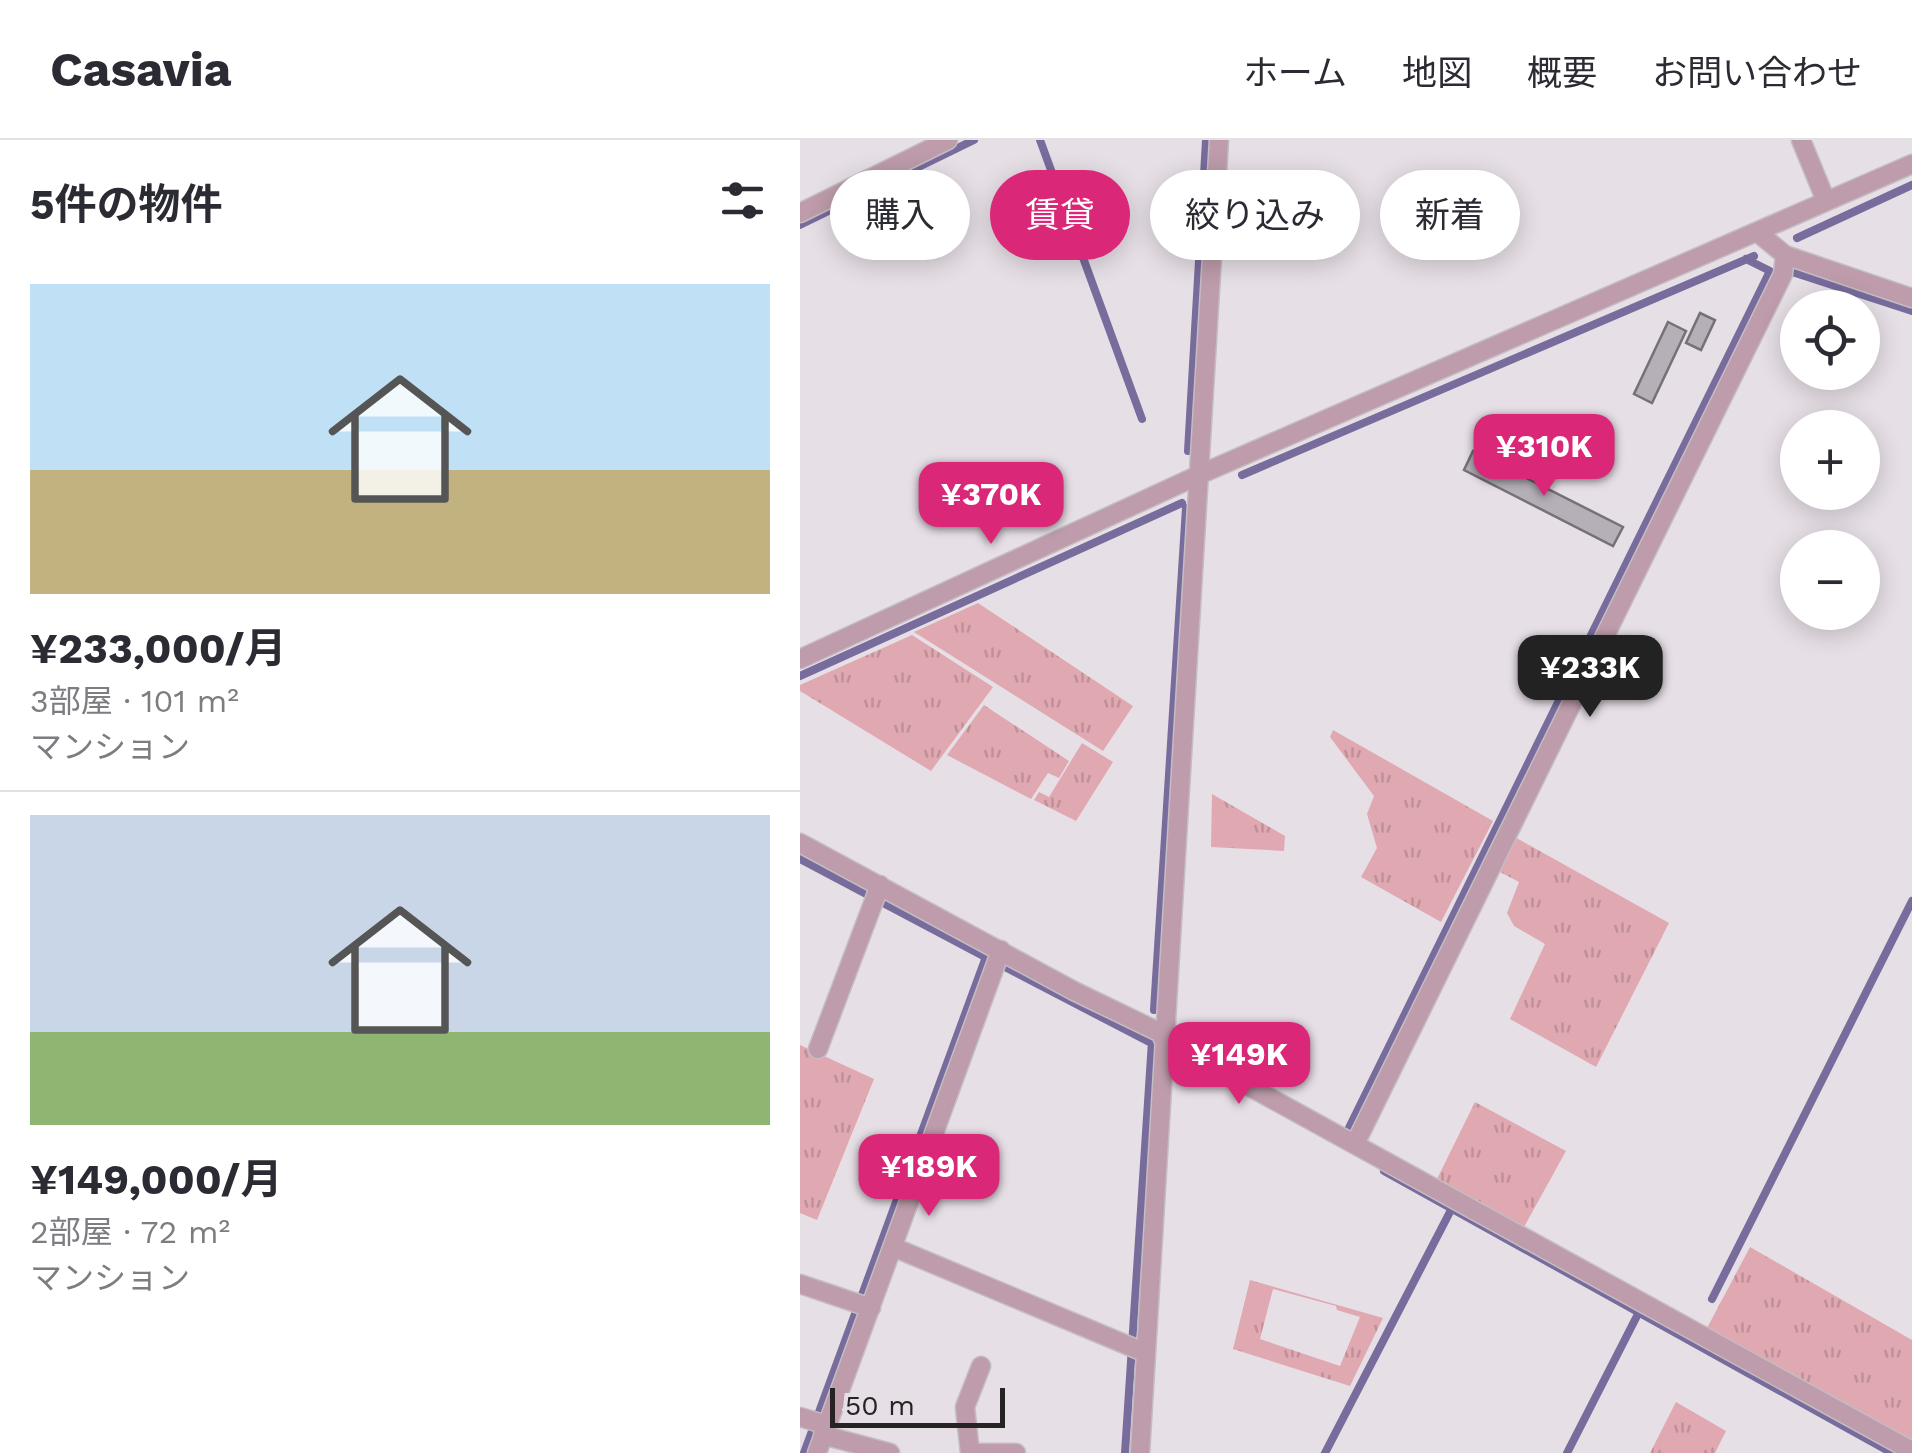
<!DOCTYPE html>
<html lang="ja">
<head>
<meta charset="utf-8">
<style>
  :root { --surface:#fff; --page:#f2f2f3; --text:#2b2b33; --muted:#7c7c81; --line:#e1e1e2; --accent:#db2777 }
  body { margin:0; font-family:"Work Sans","Noto Sans JP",sans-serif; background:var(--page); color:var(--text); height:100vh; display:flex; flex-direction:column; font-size:38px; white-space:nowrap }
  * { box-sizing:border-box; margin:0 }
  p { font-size:32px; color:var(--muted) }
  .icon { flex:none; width:55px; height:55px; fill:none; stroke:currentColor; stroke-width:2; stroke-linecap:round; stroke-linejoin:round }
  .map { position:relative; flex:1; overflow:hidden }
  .panel { display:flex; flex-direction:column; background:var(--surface); width:800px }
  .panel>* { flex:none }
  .banner { position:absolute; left:30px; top:30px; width:930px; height:90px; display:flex; gap:20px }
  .buttons { position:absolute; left:980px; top:150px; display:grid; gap:20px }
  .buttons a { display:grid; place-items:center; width:100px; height:100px; border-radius:50%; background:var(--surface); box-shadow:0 5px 25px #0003; font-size:50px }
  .scale { position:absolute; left:30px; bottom:25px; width:175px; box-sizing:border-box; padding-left:10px; border:5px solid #262325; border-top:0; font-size:28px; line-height:35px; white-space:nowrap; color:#262325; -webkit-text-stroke:8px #e7dfe6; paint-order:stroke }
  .price { position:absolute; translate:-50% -85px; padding:0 22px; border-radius:20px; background:var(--accent); color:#fff; font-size:32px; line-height:65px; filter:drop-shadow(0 2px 5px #0008) }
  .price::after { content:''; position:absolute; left:50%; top:60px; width:30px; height:22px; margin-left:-15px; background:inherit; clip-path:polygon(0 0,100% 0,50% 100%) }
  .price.current { background:#222; color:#fff }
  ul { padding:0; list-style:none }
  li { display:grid; align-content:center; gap:20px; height:530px; padding:0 30px }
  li+li { border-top:2px solid var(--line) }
  li span { display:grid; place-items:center; height:310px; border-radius:0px; color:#555 }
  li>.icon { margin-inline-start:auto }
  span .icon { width:180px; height:180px; fill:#fffc; stroke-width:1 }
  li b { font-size:42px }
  h2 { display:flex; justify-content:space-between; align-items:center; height:120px; padding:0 30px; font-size:42px }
  .tag { padding:0 35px; border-radius:45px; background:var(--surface); box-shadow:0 5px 25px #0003; font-size:35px; line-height:90px }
  .tag.current { background:var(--accent); color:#fff }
  header { display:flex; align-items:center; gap:60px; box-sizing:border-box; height:140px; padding:0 50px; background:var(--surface); border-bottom:2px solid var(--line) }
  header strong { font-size:48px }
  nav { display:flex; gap:55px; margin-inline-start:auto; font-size:35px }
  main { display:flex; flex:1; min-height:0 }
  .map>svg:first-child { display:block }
  .grass { fill:url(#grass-tufts); fill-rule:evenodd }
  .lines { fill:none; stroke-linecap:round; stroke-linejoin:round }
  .stream { stroke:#776c9c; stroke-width:8 }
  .building { fill:#b5b0b8; stroke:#757178; stroke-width:2.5 }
  .minor-casing { stroke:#c4bdc3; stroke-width:21 }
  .minor { stroke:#be9cab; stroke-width:18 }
</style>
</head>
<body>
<header>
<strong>Casavia</strong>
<nav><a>ホーム</a><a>地図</a><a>概要</a><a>お問い合わせ</a></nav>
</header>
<main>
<section class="panel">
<h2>5件の物件<svg class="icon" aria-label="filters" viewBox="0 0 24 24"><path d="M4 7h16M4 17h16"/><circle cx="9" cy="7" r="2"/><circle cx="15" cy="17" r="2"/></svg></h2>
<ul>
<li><span style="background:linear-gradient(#bfe0f5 60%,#c2b280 0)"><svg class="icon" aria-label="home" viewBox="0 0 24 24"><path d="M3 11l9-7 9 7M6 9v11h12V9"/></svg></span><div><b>¥233,000/月</b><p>3部屋 · 101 m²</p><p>マンション</p></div></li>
<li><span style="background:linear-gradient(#c9d6e8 70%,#8fb573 0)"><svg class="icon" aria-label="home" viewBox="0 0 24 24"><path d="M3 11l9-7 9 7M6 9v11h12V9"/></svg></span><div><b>¥149,000/月</b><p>2部屋 · 72 m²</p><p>マンション</p></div></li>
</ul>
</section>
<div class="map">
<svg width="1112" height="1313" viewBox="0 0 1112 1313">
  <defs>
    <pattern id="grass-tufts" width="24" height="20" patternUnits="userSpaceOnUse" patternTransform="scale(2.5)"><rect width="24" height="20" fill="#e0a8b1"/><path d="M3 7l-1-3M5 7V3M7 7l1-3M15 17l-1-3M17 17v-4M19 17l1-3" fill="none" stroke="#c09098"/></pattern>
  </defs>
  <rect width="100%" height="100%" fill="#e7dfe6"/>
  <path class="grass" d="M178,463L333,566L303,611L114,492Z
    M112,495L193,547L131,631L0,551V545Z
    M184,565L269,621L259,638L248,633L231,659L147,615Z
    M533,590L693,681L641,782L561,737L577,708L567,674L574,656L530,597Z
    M282,603L313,622L276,681L234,660L239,652L249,657Z
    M412,654L485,696L484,711L411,707Z
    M713,696L869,783L796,927L710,879L745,804L714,786L707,773L719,742L698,731Z
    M0,905L74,939L17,1080L0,1073Z
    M675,962L766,1011L724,1087L637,1039Z
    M950,1107L1112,1200V1304L906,1190Z
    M450,1140L583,1178L550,1246L433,1209ZM473,1149L536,1166L537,1170L560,1177L540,1226L460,1199Z
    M876,1262L926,1291L915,1313H850Z"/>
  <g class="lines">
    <path class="stream" d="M240,0L342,279
      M0,85L174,0
      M997,98L1112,45
      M983,129L1112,171
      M388,311L406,0
      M442,335L954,116
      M0,536L382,363
      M0,719L187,818
      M199,824L355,905
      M354,870L386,368
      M544,998L970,131L946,119
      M584,1031L1092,1313
      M912,1159L1112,761
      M4,1313L186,817
      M325,1313L352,901
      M525,1313L652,1068
      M767,1313L839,1172"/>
  </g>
  <path class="building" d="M900,173L915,180L901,210L886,203Z
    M868,182L886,191L852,263L834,254Z
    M673,311L823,387L813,406L664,330Z"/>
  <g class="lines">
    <g class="minor-casing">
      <path id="minor" d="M1001,0L1026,61
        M0,73L148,0
        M957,92L985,115L1112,158
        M0,519L401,334L1112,24
        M0,703L274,851L363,894
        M363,899L1112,1311
        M18,909L80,745
        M555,1004L983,134L985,115
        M93,1107L346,1213
        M0,1144L71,1168
        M0,1277L27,1285
        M23,1295L90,1313
        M17,1313L201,810
        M170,1313L165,1267L181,1226
        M170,1313H216
        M340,1313L419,0"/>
    </g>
    <use href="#minor" class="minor"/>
  </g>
</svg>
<div class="buttons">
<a><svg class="icon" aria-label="locate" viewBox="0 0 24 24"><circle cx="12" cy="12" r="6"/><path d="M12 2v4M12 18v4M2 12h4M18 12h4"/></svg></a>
<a>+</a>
<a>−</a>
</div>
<div class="scale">50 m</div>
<b class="price" style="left:744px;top:359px">¥310K</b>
<b class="price" style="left:191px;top:407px">¥370K</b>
<b class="price current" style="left:790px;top:580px">¥233K</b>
<b class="price" style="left:439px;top:967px">¥149K</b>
<b class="price" style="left:129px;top:1079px">¥189K</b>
<div class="banner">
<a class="tag">購入</a>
<a class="tag current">賃貸</a>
<a class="tag">絞り込み</a>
<a class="tag">新着</a>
</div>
</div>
</main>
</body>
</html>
